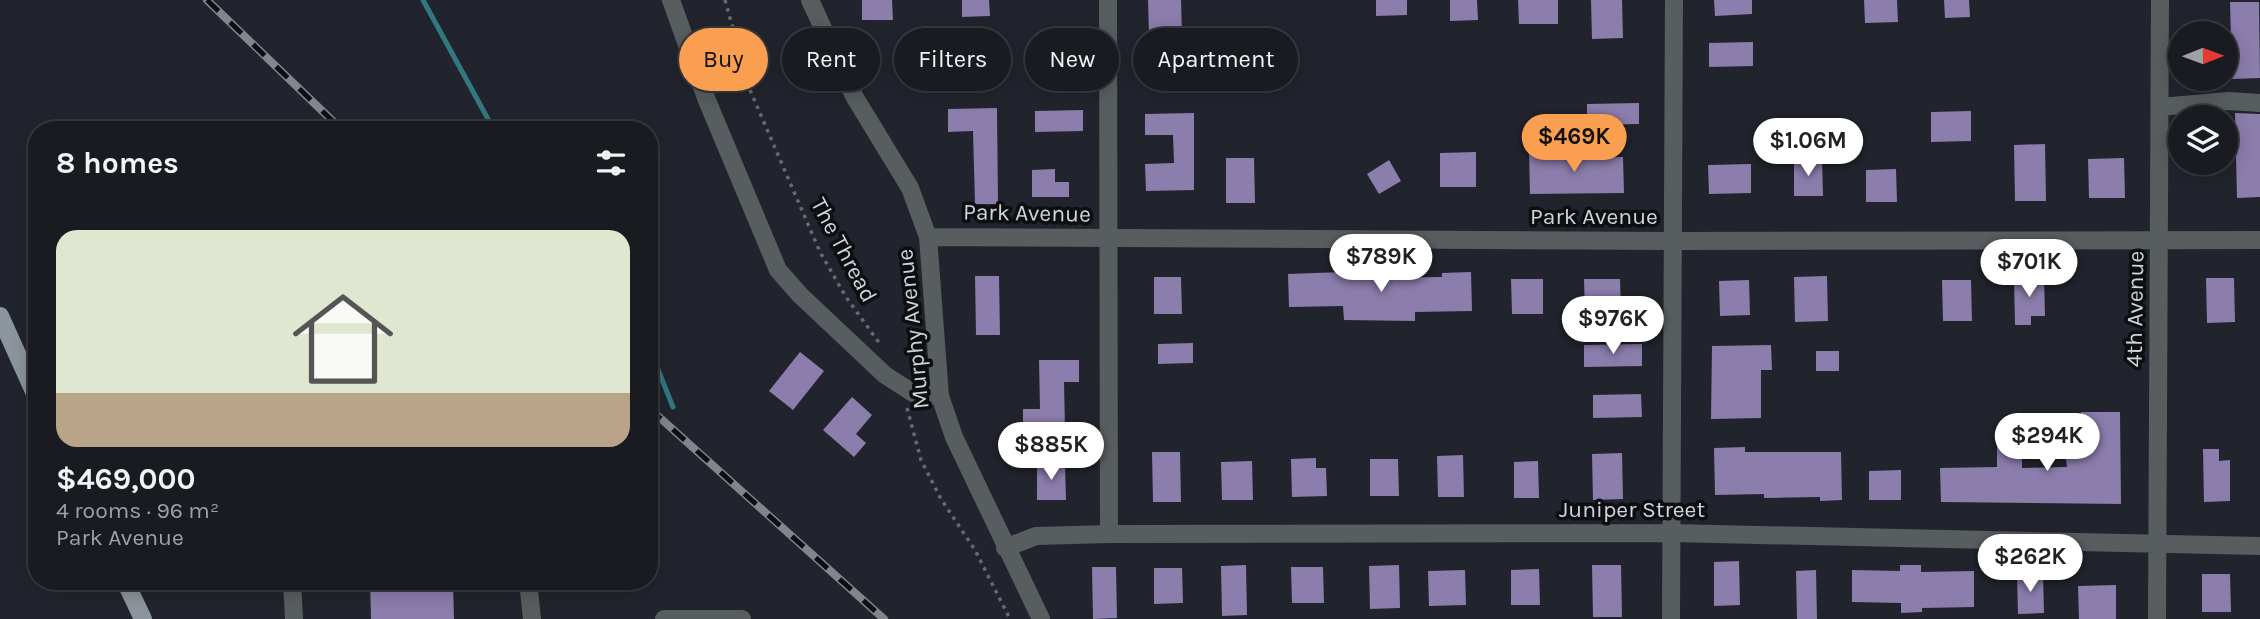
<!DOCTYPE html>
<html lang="en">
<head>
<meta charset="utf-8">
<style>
  :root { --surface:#191b21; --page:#22242a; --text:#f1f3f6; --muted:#9fa1a5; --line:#37393f; --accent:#fa9f4f }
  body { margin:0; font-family:Karla,sans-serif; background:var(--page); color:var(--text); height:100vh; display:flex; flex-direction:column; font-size:26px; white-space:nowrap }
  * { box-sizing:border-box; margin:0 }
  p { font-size:23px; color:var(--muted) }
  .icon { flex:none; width:38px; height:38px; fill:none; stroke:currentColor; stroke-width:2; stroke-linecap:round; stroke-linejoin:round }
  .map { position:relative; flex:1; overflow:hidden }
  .side { position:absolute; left:28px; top:121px; width:630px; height:469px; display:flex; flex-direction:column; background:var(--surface); border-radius:28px; box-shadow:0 4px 18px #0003,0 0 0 2px var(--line) }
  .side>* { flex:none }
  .guide { position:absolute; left:679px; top:28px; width:665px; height:63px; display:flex; gap:14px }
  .needle { width:46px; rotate:89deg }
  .tools { position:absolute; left:2168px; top:21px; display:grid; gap:14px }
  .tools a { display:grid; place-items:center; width:70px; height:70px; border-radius:50%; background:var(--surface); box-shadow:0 4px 18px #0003,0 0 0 2px var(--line); font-size:35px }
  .price { position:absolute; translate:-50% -60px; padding:0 16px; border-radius:24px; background:#fff; color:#222; font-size:23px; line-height:46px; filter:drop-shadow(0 2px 4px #0008) }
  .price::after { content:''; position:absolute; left:50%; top:42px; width:21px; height:16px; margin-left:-10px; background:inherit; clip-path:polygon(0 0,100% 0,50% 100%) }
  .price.on { background:var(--accent); color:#111 }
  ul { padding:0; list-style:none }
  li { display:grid; align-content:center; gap:14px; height:371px; padding:0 28px }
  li+li { border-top:2px solid var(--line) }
  li span { display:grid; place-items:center; height:217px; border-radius:21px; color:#555 }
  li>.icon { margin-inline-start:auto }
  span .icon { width:126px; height:126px; fill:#fffc; stroke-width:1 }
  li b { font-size:30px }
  h2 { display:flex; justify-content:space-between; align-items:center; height:84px; padding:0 28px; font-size:30px }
  .tag { padding:0 24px; border-radius:32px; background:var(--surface); box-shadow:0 4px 18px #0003,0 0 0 2px var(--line); font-size:24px; line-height:63px }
  .tag.on { background:var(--accent); color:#111 }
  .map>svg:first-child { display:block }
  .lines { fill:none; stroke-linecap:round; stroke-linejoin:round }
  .stream { stroke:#317881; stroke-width:5 }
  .building { fill:#8b7dac }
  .path { stroke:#666970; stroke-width:3.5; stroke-dasharray:3.5 5; stroke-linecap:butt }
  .minor { stroke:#585d60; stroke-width:18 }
  .major { stroke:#8c959b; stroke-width:18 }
  .rail-casing { stroke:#83858c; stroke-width:8 }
  .rail { stroke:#0c0e11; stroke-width:5; stroke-dasharray:16; stroke-linecap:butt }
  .labels { text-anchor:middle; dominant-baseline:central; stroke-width:7; stroke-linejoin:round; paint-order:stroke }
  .street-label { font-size:23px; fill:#d2d4da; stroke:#0c0e11 }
</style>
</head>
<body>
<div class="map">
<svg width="2260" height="619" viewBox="0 0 2260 619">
  <rect width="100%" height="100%" fill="#21242c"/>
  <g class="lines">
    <path class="stream" d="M423,0L494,130
      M649,353L655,362L673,407"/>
  </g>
  <path class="building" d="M862,0H892L893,20H862Z
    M962,0H989L990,16L962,17Z
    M1148,0H1181L1182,35H1149Z
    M1376,0H1407V15L1376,16Z
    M1450,0H1477L1478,20L1450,21Z
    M1518,0H1558V24H1519Z
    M1591,0H1622L1623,38L1592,39Z
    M1714,0H1752V14L1715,16Z
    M1864,0H1897L1898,22L1865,23Z
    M1944,0H1969L1970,17L1945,18Z
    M2230,2H2259L2260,78L2232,79Z
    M1753,42V66L1709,67V43Z
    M1083,49L1084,73L1035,74L1034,50Z
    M1189,64L1190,84H1147V65Z
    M1639,103V124L1587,125V104Z
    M997,108L998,204H975L973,131L948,132V109Z
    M1083,110V131L1035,132V111Z
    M1971,111V141L1931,142V112Z
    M1194,113V190L1146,191L1145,164L1174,163L1173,135H1145V114Z
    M2235,113L2260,114V197L2237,198Z
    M2045,144L2046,201H2015L2014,145Z
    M1570,150V158L1623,157L1624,193L1530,194L1529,151Z
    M1476,152V187H1440V153Z
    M1226,158H1254L1255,203H1226Z
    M2124,158L2125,198H2089L2088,159Z
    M1794,159H1822L1823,196H1794Z
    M1389,160L1401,181L1379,194L1367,174Z
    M1751,164V193L1709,194L1708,165Z
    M1055,169V182H1069V197H1032V170Z
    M1896,169L1897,202H1866V170Z
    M1343,272H1366V278L1442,277V273L1471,272L1472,311L1415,312V321L1344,320L1343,306L1289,307L1288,274Z
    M975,276H999L1000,335H976Z
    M1827,276L1828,321L1795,322L1794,277Z
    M1154,277H1181L1182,314H1154Z
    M2044,277L2045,316H2031V325H2015L2014,278Z
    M2206,278H2234L2235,322L2207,323Z
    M1511,279H1543V314H1512Z
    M1584,279H1620L1621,312L1585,313Z
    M1749,280L1750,315L1720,316L1719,281Z
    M1942,280H1971L1972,321H1943Z
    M1193,343V363L1158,364V344Z
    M1642,344V366L1584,367V345Z
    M1771,345L1772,370H1761V418L1711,419L1712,346Z
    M1816,351H1839V371H1816Z
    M800,352L824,371L793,410L769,391Z
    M1039,360H1079V382H1064L1065,429L1023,430V409H1040Z
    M1641,394L1642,417L1593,418V395Z
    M852,397L872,415L856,434L866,443L854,457L823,430Z
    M2081,412H2120L2121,504L1941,502L1940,468L1997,467V446H2022V468L2067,467L2066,459H2081Z
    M1745,447V452H1841L1842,500L1820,501V497L1764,498V494L1715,495L1714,448Z
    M2203,449H2219V461L2230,460V501L2204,502Z
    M1152,452H1180L1181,502H1153Z
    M1622,453L1623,499L1593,500L1592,454Z
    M1463,455L1464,497H1438L1437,456Z
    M1316,458V468H1326L1327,496L1292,497L1291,459Z
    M1370,459H1398L1399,496H1370Z
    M1252,461L1253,500H1222L1221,462Z
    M1538,461L1539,498H1514V462Z
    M1065,463L1066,500H1037V464Z
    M1901,470V500H1869V471Z
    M1739,561L1740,605L1714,606V562Z
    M1246,565L1247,615L1222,616L1221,566Z
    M1399,565L1400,608L1370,609L1369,566Z
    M1592,565H1621L1622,617H1593Z
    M1900,565H1921V572L1974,571V607L1922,608V612L1901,613V603L1852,602V570L1900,571Z
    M1092,567H1116L1117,618L1093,619Z
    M1291,567H1323L1324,603H1292Z
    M1154,568H1182L1183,603L1154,604Z
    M1539,569L1540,605H1511V570Z
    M1465,570L1466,605L1429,606L1428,571Z
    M1816,570L1817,619H1797L1796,571Z
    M2202,574H2230L2231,612H2202Z
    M2017,575H2043L2044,613L2018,614Z
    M370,581H453L454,619H371Z
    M2116,585V619H2079L2078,586Z"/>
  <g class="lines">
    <path class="path" d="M725,0L750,90L820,252L846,297L880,344
      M907,408L921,460L941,499L975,550L1010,619"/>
    <path class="minor" d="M671,0L706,98L778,270L800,295L885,375L913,393L940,396
      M810,0L854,96L910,188L928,237L940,396L954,437L1041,619
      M1108,0L1109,534
      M2160,107L2229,101L2260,103
      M928,237L1674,241L2260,240
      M1005,548L1036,536L1109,534L1672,533L2260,546
      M292,581L294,619
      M528,581L532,619
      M664,619H742
      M1671,619L1674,0
      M2157,619L2160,0"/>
    <path class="major" d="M0,316L37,398
      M125,581L143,619"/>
    <g class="rail-casing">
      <path id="rail" d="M207,0L342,130
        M649,408L884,619"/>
    </g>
    <use href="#rail" class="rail"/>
  </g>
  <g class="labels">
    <g class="street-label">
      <text transform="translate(1027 213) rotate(1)">Park Avenue</text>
      <text x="1594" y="216">Park Avenue</text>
      <text transform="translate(844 250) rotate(62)">The Thread</text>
      <text transform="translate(2135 309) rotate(-89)">4th Avenue</text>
      <text transform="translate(913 329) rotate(-96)">Murphy Avenue</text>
      <text x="1632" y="509">Juniper Street</text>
    </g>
  </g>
</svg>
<div class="tools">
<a><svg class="needle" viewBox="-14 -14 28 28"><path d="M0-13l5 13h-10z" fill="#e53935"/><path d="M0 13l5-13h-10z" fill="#9fa1a5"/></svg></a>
<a><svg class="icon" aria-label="layers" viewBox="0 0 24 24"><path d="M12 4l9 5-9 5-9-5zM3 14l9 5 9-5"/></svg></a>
</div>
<b class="price on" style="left:1574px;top:174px">$469K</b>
<b class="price" style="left:1808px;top:178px">$1.06M</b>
<b class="price" style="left:1381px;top:294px">$789K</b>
<b class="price" style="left:2029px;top:299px">$701K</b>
<b class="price" style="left:1613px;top:356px">$976K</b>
<b class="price" style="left:2047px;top:473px">$294K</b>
<b class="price" style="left:1051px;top:482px">$885K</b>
<b class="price" style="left:2030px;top:594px">$262K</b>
<div class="guide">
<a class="tag on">Buy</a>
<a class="tag">Rent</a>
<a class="tag">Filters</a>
<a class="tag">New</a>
<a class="tag">Apartment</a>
</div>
<section class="side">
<h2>8 homes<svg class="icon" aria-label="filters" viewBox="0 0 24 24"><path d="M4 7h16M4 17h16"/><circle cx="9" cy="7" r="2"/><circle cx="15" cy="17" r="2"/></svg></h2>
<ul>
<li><span style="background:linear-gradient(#dfe7d0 75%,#b9a48a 0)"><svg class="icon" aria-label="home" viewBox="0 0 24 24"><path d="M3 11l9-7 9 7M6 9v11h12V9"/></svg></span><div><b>$469,000</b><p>4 rooms · 96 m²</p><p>Park Avenue</p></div></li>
</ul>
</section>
</div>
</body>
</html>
